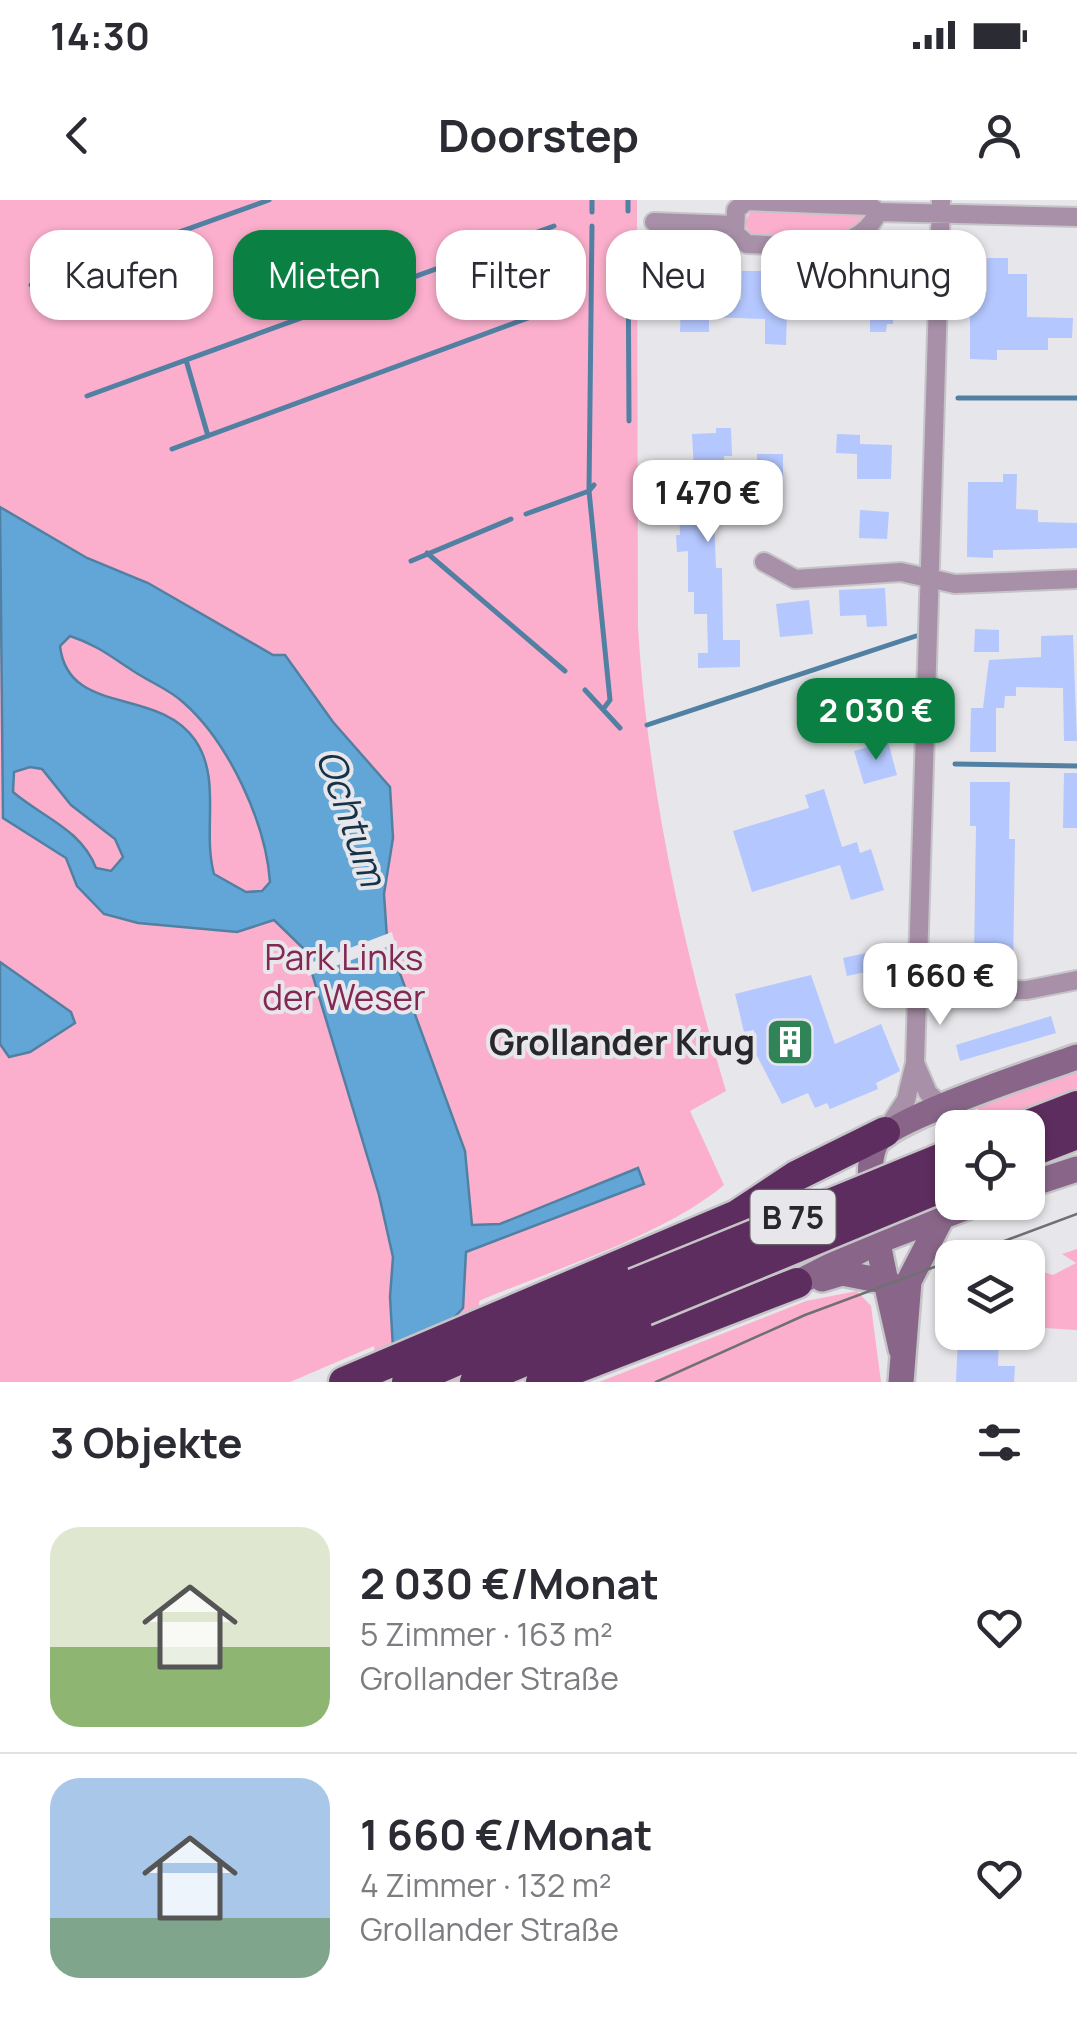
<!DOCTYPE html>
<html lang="de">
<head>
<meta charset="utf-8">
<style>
  :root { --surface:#fff; --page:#f2f2f3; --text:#2b2b33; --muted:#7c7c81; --line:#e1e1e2; --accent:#0b8043 }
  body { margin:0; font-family:Manrope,sans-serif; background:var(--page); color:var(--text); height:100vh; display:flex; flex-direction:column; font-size:38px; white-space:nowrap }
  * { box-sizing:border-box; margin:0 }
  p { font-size:32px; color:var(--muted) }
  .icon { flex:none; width:55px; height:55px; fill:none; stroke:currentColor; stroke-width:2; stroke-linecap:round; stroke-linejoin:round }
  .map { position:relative; height:1182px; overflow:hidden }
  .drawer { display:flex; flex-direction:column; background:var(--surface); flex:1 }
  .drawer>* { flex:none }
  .hud { position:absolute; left:30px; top:30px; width:1018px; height:90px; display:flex; gap:20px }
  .buttons { position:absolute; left:935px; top:910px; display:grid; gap:20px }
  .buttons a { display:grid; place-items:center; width:110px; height:110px; border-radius:20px; background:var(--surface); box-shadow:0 2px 8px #0004; font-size:50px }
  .price { position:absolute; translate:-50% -85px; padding:0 22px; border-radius:20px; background:#fff; color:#222; font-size:32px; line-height:65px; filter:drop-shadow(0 2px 5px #0008) }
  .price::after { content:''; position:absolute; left:50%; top:60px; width:30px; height:22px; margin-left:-15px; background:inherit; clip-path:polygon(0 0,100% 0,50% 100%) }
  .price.active { background:var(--accent); color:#fff }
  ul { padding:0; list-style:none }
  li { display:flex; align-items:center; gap:30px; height:250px; padding:0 50px }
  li+li { border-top:2px solid var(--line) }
  li span { display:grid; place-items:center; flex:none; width:280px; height:200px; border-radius:30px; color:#555 }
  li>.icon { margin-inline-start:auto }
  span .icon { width:120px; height:120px; fill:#fffc; stroke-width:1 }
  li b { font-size:42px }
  h2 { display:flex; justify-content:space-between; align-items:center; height:120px; padding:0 50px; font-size:42px }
  .pill { padding:0 35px; border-radius:30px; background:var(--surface); box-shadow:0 2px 8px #0004; font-size:35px; line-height:90px }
  .pill.active { background:var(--accent); color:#fff }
  .status { display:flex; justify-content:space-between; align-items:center; height:70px; padding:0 50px; background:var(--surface); direction:ltr }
  .status svg { height:28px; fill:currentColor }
  header { display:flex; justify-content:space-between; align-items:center; height:130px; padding:0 50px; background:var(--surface); font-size:45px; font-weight:700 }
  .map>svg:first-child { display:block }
  .green { fill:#fbafcc }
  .water { fill:#62a6d7; stroke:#5180a3; stroke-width:2.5; fill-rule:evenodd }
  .pier { fill:#e7e6ea }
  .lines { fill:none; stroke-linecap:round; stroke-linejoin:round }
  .stream { stroke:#5180a3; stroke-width:5 }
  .building { fill:#b4c7fe }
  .street-casing { stroke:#c5c4c7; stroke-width:22 }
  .secondary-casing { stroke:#c5c4c7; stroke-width:30 }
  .highway-casing { stroke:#c5c4c7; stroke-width:35 }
  .street { stroke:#a890a8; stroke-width:18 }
  .secondary { stroke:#896689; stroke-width:25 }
  .highway { stroke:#5e2d5f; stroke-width:30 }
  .tram { stroke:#706f71; stroke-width:2.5 }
  .highway-bridge-casing { stroke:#c5c4c7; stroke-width:35; stroke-linecap:butt }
  .highway-bridge { stroke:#5e2d5f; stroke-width:30 }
  .labels { text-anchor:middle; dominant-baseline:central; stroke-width:8; stroke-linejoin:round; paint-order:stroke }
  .shield { fill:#e7e6ea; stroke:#616063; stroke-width:2.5 }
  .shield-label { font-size:32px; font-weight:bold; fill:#282729 }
  .park-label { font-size:35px; fill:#822853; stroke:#e7e6ea }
  .poi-label { font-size:35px; font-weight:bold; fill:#282729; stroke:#e7e6ea; text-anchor:end }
  .water-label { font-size:38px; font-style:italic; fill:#153348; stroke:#e7e6ea }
</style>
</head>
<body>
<div class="status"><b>14:30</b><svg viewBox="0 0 49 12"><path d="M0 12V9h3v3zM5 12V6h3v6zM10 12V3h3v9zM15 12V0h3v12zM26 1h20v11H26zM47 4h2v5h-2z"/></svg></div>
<header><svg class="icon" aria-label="back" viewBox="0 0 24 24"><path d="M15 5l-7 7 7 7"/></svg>Doorstep<svg class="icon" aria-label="person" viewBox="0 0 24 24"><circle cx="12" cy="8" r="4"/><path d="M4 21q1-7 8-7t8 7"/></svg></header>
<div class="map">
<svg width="1077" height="1182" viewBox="0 0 1077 1182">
  <rect width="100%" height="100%" fill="#e7e6ea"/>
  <path class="green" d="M0,0H637L638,427C647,581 682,744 726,891L690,911L724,985C663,1036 554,1069 479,1101L483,1182H377L374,1146L290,1182H0Z
    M752,8L857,12L864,17V28L830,40L754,39L744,24Z
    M1077,867V888L978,927V906Z
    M1033,1046L1040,1071L1053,1075L1076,1063L1062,1054L1077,1049V1130L1028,1127V1058L1000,1057Z
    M857,1091L871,1106L881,1182H599L806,1101Z"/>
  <path class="water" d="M0,307L87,358L148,383L273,455H285L333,522L390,587L393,638L384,694L387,738L465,951L472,1025L500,1024L638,968L644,984L466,1052L463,1108L395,1182L390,1097L393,1057L379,995L305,750L274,720L237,732L138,723L104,714L77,686L66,658L3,618ZM70,436C98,445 114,459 138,474C154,484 170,490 184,503C229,543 266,623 270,682L262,691L246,692L214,674C202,630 222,579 195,540C158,486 68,517 60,446ZM30,567L42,569L71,605L115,639L123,657L111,671L96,668C81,629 42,617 13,592L14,572Z
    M0,762L71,812L75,823L30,852L9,857L0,844Z"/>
  <path class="pier" d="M392,732L395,744L308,776L305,765Z"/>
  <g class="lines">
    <path class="stream" d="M628,11V0
      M592,12V0
      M592,26L589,291L610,500L604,508
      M628,34L629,221
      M31,85L269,0
      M186,160L208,236
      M87,196L554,26
      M958,198H1077
      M172,249L566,104
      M526,314L589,291L594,285
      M427,353L565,471
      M411,361L511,319
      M585,490L620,528
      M647,525L916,436
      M955,564L1077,566"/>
  </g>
  <path class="building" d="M884,48L915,49L914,72L894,71L893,124H887L886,132H870V109L846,108V100L817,99V111H787L786,145L765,144V119L709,117V132H680L682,56L712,57L710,99L741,100L742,71H768L767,87L796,88V72L883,70Z
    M987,58H1008V74H1027V117L1073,118L1072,138H1048V150H997V160L970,159V92H987Z
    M716,228H731L732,256H724L726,296H713L716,368H722L723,440H740V467L698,468V453H708L707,414H694V392H688V351L677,352L676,335H680L679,306L696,305L692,234L716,233Z
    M837,234L860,235V244L892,245L891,279H857V254L836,253Z
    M757,254H783V290H757Z
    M1003,274H1017L1016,309L1038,310V322L1077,323V348L993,350V358L967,357L968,282H1003Z
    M860,310L889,312L887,339L859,338Z
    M885,388L887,426L867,427L866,415L840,416L839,390Z
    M809,400L813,434L780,437L776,404Z
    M975,429L999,430V452H974Z
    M1073,435L1077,541H1064L1063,488L1016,487V496H1005L1004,508H996V552H970L971,508H983L989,460L1041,457V436Z
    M888,542L897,575L864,584L854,551Z
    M1064,573H1077V628H1063Z
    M970,582H1010L1009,639H1015L1013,770H983V758H974L976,626H970Z
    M824,589L842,647L857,642L860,653L871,649L884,690L851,700L840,665L752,692L733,631L809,608L805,595Z
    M889,748L893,766L847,776L843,758Z
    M811,775L835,844L881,824L900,871L876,883L878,889L830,909L827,903L815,908L808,893L782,904L755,852L754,830L744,832L735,794Z
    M1051,816L1056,833L960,861L956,845Z
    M958,1136L999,1137L998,1166H1015L1014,1182H956Z"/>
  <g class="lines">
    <g class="street-casing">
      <path id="street" d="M878,12C856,60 793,45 747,44L735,33L736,10L746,1L870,6L878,12L1077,17
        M654,22L734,25
        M764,362L795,379L901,372L955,384L1077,379
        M917,792L1027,790L1077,780
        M915,863L928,893L943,907
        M885,932L906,900L915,863L941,0"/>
    </g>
    <g class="secondary-casing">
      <path id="secondary" d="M1028,985L1077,969
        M822,1079L842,1073L888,1082
        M797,1083L881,1040L980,1002
        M901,1149C892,1104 858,982 875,945C886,920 1043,869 1077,857
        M901,1182L909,1081L944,1013"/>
    </g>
    <g class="highway-casing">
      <path id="highway" d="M1020,928L1077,906
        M1028,953L1077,934
        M344,1182L737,1015L796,976L885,932
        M407,1182L634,1084
        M475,1182L645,1110
        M541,1182L797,1083"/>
    </g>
    <use href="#street" class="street"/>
    <use href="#secondary" class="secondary"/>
    <use href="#highway" class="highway"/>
    <path class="tram" d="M656,1182L805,1115L1077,1014"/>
    <g class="highway-bridge-casing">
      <path id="highway-bridge" d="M634,1084L952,954
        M645,1110L952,983"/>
    </g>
    <use href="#highway-bridge" class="highway-bridge"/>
  </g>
  <defs>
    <g id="building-square" transform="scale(2.5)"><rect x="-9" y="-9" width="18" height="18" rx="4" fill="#308457" stroke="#e7e6ea"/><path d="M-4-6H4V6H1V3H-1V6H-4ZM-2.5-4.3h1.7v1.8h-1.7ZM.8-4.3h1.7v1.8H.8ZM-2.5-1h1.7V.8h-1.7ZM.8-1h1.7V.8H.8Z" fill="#fff"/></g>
  </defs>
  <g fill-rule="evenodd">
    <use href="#building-square" x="790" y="842"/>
  </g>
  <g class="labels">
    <rect class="shield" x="750.5" y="990" width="85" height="54" rx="8"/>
    <g class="shield-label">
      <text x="793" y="1017">B 75</text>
    </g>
    <g class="park-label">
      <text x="344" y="757">Park Links<tspan x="344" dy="40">der Weser</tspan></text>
    </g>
    <g class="poi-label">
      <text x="755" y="842">Grollander Krug</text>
    </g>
    <g class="water-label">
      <text transform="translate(353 617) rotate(71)">Ochtum</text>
    </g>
  </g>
</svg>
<div class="buttons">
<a><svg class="icon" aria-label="locate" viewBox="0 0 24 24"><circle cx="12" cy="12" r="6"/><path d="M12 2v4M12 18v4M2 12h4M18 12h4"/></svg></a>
<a><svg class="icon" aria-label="layers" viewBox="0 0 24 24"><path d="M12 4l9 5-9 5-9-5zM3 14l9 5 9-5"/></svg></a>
</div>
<b class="price" style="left:708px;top:345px">1 470 €</b>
<b class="price active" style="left:876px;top:563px">2 030 €</b>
<b class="price" style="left:940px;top:828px">1 660 €</b>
<div class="hud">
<a class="pill">Kaufen</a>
<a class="pill active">Mieten</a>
<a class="pill">Filter</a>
<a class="pill">Neu</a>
<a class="pill">Wohnung</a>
</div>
</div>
<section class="drawer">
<h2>3 Objekte<svg class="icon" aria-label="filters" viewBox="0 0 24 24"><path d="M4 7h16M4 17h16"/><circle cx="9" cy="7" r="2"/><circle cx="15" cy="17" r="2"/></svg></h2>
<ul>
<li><span style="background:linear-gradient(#dfe7d0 60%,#8fb573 0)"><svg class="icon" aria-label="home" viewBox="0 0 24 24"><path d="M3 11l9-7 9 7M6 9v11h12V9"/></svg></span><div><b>2 030 €/Monat</b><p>5 Zimmer · 163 m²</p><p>Grollander Straße</p></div><svg class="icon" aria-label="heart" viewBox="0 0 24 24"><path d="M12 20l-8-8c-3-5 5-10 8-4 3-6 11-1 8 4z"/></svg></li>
<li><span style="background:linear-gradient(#a9c7e8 70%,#7fa58c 0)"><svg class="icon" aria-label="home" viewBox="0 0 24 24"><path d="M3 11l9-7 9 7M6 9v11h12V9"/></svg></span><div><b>1 660 €/Monat</b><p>4 Zimmer · 132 m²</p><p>Grollander Straße</p></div><svg class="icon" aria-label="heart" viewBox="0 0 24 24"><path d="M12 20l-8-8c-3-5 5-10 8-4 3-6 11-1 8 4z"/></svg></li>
</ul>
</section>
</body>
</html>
